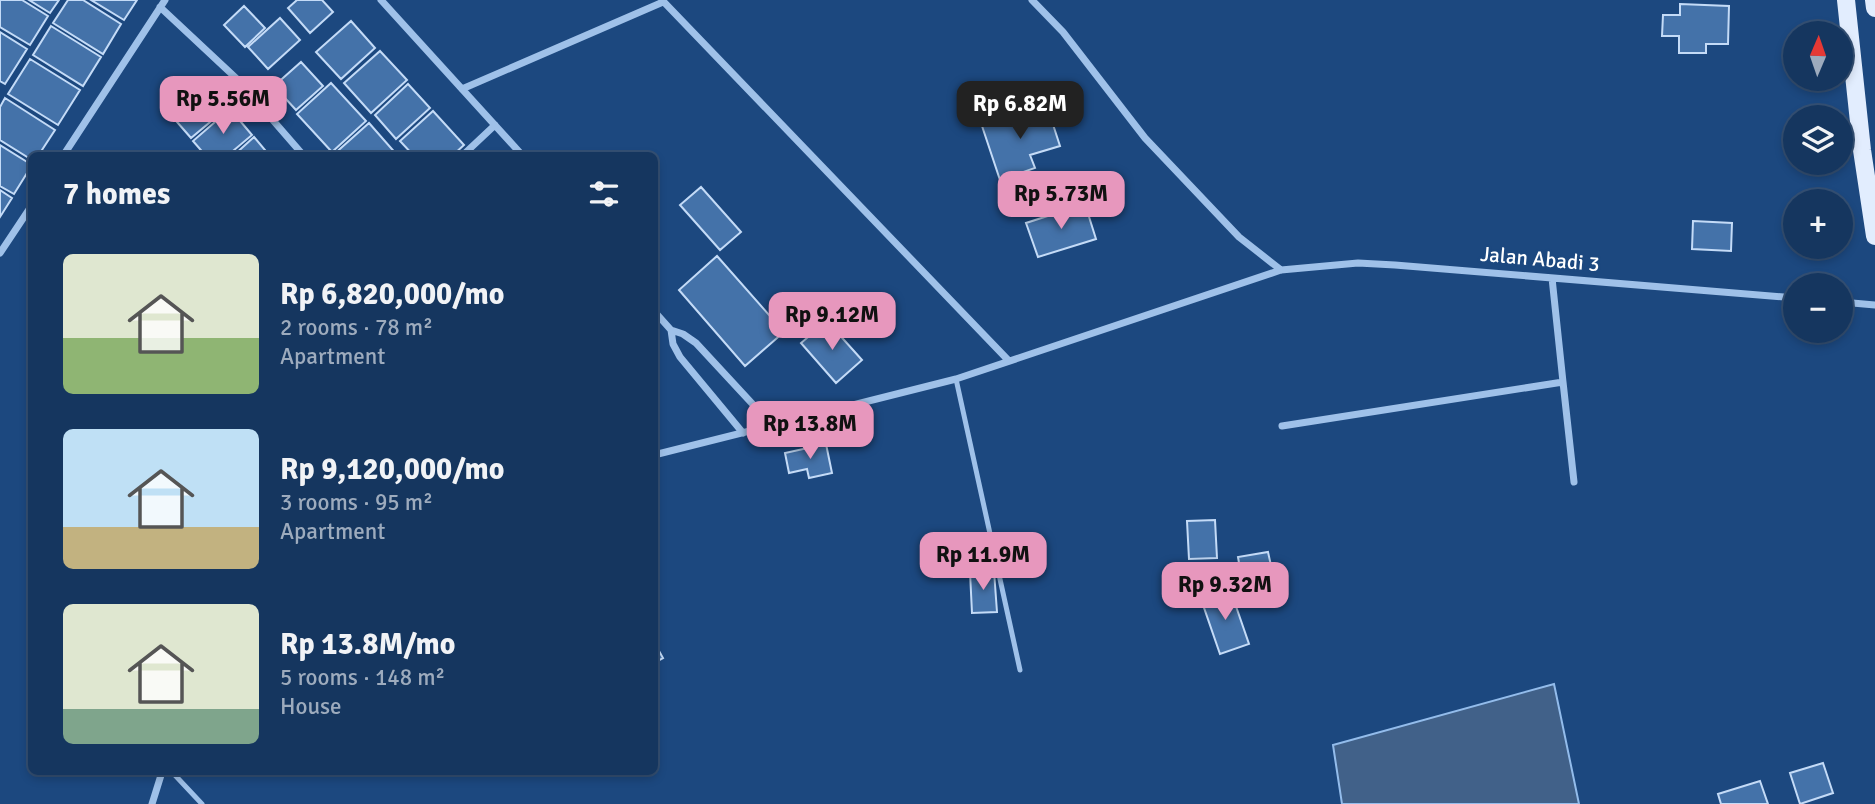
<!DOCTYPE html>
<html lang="en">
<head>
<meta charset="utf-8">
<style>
  :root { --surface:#15365f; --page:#224168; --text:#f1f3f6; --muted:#9dabbd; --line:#345074; --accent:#e797bd }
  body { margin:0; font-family:Signika,sans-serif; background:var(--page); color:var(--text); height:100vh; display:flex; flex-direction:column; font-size:26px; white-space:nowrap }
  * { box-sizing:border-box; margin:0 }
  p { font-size:23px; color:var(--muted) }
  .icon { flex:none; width:38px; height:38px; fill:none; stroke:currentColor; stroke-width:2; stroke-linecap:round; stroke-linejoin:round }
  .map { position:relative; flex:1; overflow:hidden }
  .panel { position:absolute; left:28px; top:152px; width:630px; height:623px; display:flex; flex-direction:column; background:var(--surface); border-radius:10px; box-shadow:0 4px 10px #0003,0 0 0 2px var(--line) }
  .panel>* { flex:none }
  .needle { width:46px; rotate:2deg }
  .controls { position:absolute; left:1783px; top:21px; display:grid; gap:14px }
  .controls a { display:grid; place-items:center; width:70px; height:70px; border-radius:50%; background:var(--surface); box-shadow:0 4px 10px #0003,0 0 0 2px var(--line); font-size:35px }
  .price { position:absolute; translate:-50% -60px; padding:0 16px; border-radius:14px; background:var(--accent); color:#111; font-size:23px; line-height:46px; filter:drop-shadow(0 2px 4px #0008) }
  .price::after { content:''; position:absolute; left:50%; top:42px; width:21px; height:16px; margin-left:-10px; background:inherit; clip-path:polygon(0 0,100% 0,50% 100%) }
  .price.current { background:#222; color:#fff }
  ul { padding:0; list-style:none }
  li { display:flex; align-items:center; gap:21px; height:175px; padding:0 35px }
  li span { display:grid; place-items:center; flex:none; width:196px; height:140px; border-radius:10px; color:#555 }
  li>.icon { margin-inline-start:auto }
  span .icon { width:84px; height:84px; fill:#fffc; stroke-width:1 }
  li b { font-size:30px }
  h2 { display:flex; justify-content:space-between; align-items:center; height:84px; padding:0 35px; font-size:30px }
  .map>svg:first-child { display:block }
  .water { fill:#416189; stroke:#93bceb; stroke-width:2 }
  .building { fill:#4472a9; stroke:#c4dbf7; stroke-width:2 }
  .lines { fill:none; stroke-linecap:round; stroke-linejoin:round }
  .service { stroke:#9fc1e9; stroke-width:5 }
  .minor { stroke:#9fc1e9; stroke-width:7 }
  .primary { stroke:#e2edfe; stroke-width:18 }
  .labels { text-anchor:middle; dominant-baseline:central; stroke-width:5; stroke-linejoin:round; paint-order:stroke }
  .street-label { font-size:21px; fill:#fff; stroke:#1c487f }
</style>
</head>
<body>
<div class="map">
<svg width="1875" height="804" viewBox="0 0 1875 804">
  <rect width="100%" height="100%" fill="#1c487f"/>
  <path class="water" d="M1554,684L1579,804H1342L1333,745Z"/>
  <path class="building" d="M0,0H22L48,16L30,45L0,27Z
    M29,0H59L50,13Z
    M68,0H83L121,24L103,54L53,23Z
    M91,0H137L124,20Z
    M297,0H322L333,12L310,33L288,8Z
    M1680,4L1729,6L1728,44H1706V53H1679V36H1662L1663,15H1680Z
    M244,6L265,28L245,47L224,25Z
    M280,18L300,40L268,69L248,47Z
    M351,21L375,48L341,79L316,52Z
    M51,26L101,57L83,86L33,55Z
    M0,32L27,49L5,84L0,81Z
    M380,51L407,80L371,113L344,83Z
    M30,59L80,90L58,125L8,94Z
    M301,62L323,86L296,110L274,86Z
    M208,83L228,107L191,138L171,115Z
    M331,83L366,121L332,152L297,114Z
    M408,84L430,108L396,139L375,115Z
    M5,98L55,130L38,156H32V160L0,140V107Z
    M1047,106L1060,146L1030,155L1035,168L1000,180L982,126Z
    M230,109L252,135L227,156H206L193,141Z
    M433,111L464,145L452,156H414L400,141Z
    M369,123L398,156H332Z
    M254,137L270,156H233Z
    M0,145L32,165L14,194L0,186Z
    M701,187L741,232L720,250L680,205Z
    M0,190L12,198L0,217Z
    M1085,204L1096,239L1038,257L1026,223Z
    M1693,221L1732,223L1731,251L1692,249Z
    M717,256L784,332L745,366L679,290Z
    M827,321L862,360L836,383L801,343Z
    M826,444L832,473L809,478L807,469L789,473L785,453Z
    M1215,520L1217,558L1189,559L1187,521Z
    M1268,552L1272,570L1241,575L1238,557Z
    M994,571L997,612L972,613L970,572Z
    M1230,589L1249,644L1220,654L1201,599Z
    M654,642L663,658L654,663Z
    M1823,763L1833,793L1800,804L1790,773Z
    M1760,781L1768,804H1721L1718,794Z"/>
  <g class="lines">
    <path class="service" d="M956,379L1020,670
      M172,772L202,804"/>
    <path class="minor" d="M381,0L523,156
      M662,0L1009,361
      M1032,0L1063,32L1145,138L1239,237L1281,270
      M160,7L237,79L304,156
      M462,89L663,2
      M63,156L165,0
      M462,156L495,125
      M0,253L32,205
      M1841,302L1875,305
      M654,311L671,330L673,344L680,357L743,433
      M671,330L683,334L696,343L772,425
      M1563,382L1574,482
      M1282,426L1563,382L1552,278
      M654,455L956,379L1281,270L1358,263L1395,265L1796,298
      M152,804L162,772"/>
    <path class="primary" d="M1846,0L1862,150L1875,236
      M1874,0L1875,8"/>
  </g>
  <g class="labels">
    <g class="street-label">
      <text transform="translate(1540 259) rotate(5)">Jalan Abadi 3</text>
    </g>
  </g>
</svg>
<div class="controls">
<a><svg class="needle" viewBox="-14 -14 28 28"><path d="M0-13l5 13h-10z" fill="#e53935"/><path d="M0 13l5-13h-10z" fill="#9dabbd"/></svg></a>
<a><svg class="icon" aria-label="layers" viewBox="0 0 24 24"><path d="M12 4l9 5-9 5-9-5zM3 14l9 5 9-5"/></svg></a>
<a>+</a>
<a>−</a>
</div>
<b class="price" style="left:223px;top:136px">Rp 5.56M</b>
<b class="price current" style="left:1020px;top:141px">Rp 6.82M</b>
<b class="price" style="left:1061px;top:231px">Rp 5.73M</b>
<b class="price" style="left:832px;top:352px">Rp 9.12M</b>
<b class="price" style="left:810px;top:461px">Rp 13.8M</b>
<b class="price" style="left:983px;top:592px">Rp 11.9M</b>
<b class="price" style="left:1225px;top:622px">Rp 9.32M</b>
<section class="panel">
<h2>7 homes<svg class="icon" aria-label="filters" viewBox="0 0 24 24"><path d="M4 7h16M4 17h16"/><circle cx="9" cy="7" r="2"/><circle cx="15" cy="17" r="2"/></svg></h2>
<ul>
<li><span style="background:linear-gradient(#dfe7d0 60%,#8fb573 0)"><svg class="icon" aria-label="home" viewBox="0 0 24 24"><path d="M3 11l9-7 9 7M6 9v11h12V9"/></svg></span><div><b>Rp 6,820,000/mo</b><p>2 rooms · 78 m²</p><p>Apartment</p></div></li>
<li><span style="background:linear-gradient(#bfe0f5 70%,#c2b280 0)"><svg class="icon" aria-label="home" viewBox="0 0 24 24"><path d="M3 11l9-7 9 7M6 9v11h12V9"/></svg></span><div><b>Rp 9,120,000/mo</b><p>3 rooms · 95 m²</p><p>Apartment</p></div></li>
<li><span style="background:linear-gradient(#dfe7d0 75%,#7fa58c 0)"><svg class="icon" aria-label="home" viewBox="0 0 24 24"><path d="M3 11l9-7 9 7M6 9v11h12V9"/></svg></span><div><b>Rp 13.8M/mo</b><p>5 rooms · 148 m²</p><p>House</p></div></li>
</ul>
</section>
</div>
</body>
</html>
